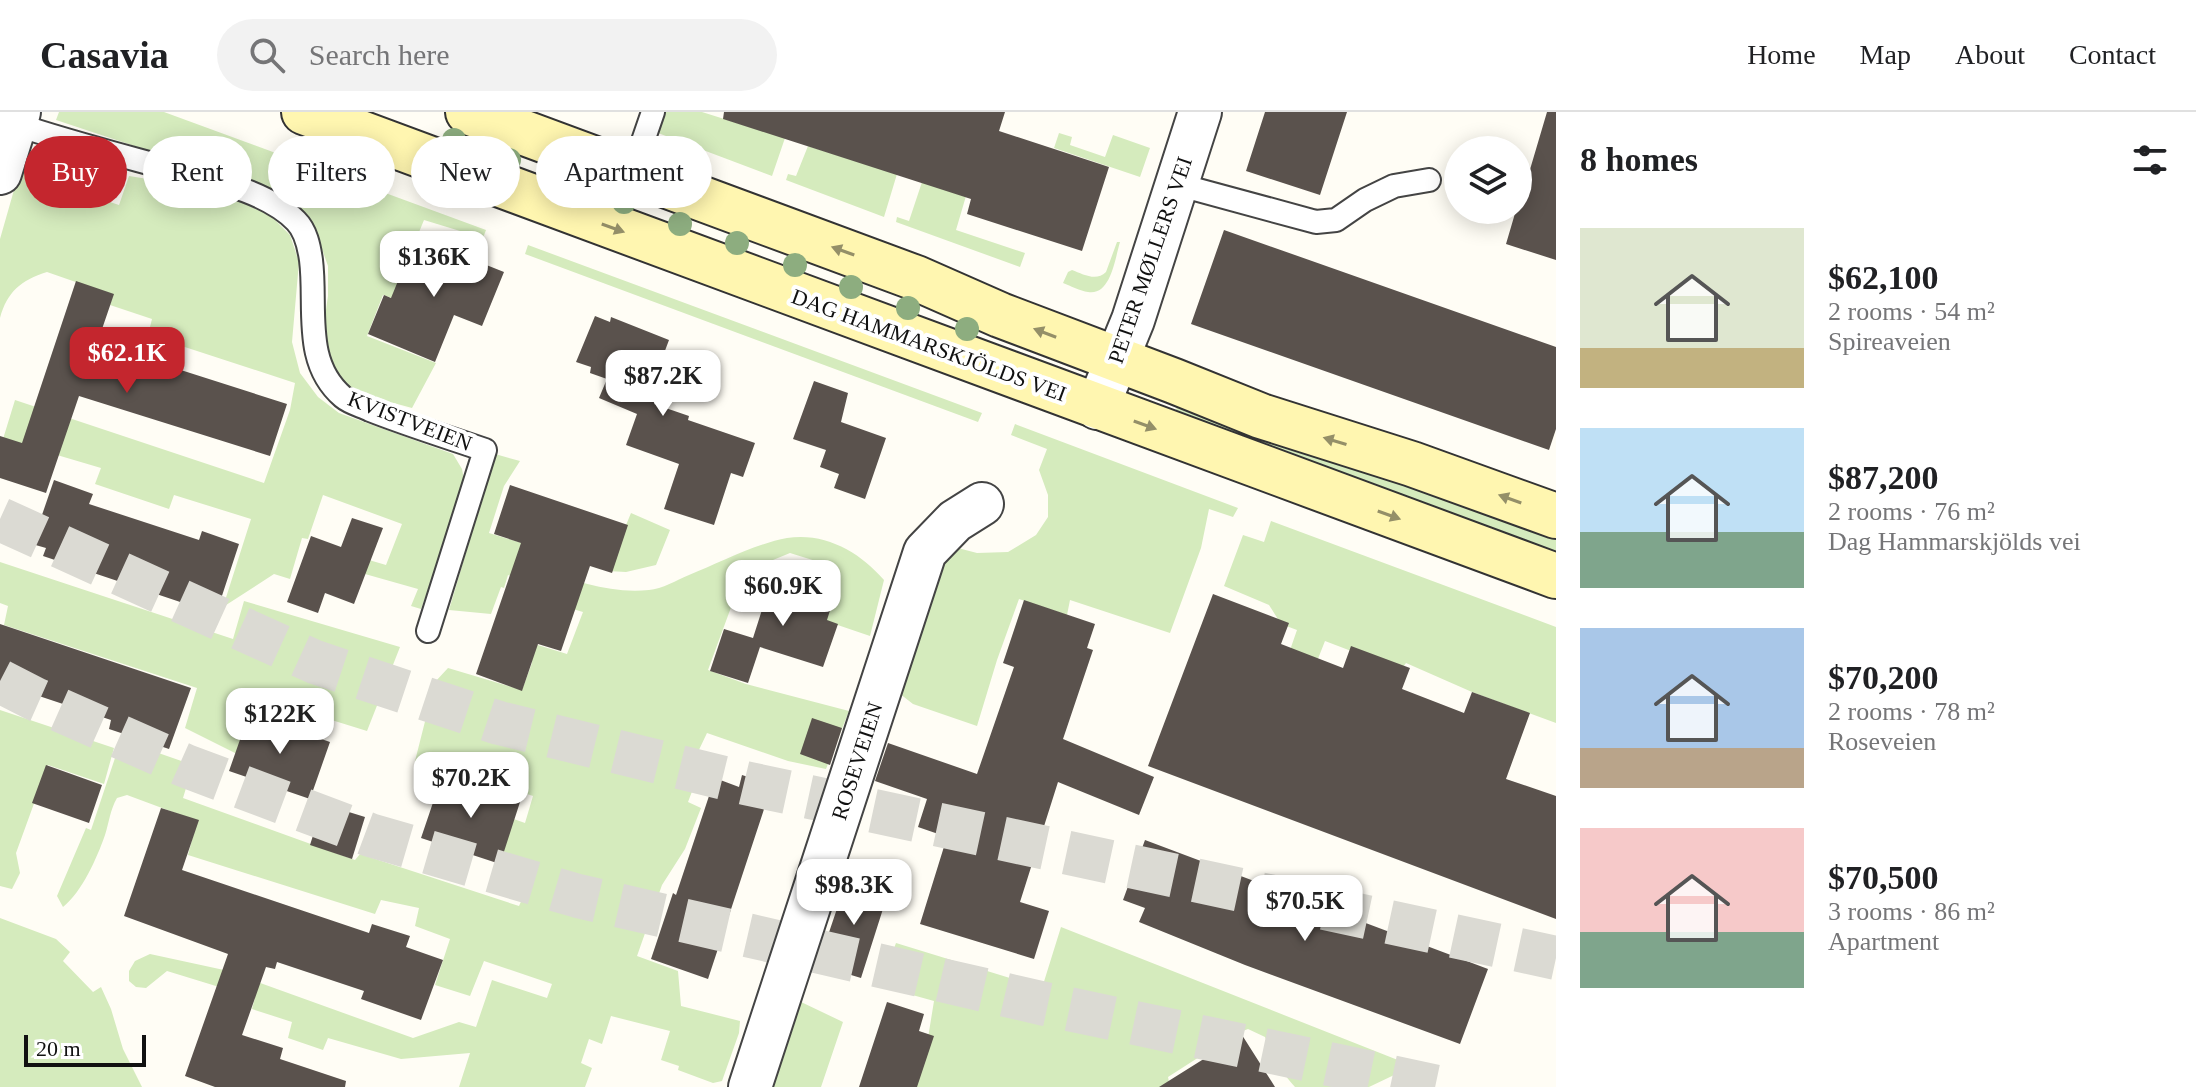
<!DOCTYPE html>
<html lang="en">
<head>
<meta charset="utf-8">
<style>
  :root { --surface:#fff; --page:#f2f2f2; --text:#202124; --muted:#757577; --line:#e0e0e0; --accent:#c4262e }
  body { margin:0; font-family:Georgia,serif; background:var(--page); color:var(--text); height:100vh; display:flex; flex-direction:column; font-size:30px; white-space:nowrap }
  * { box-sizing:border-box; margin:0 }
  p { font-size:26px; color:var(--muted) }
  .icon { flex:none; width:44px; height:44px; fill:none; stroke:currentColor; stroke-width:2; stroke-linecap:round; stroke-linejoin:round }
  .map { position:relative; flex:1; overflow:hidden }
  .panel { display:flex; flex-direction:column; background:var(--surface); width:640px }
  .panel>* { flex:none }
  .guide { position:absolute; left:24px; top:24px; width:760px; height:72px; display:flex; gap:16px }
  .buttons { position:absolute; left:1444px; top:24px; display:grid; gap:16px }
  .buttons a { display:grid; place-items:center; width:88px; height:88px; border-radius:50%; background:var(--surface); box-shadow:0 4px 20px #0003; font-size:40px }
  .scale { position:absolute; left:24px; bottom:20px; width:122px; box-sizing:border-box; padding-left:8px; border:4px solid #111; border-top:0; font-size:22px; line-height:28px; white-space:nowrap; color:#111; -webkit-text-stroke:6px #fff; paint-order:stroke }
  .price { position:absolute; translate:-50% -68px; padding:0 18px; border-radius:16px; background:#fff; color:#222; font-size:26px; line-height:52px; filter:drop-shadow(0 2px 4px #0008) }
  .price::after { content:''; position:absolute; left:50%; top:48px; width:24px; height:18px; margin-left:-12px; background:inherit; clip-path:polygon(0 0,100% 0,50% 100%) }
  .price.active { background:var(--accent); color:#fff }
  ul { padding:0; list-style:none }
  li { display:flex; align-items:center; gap:24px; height:200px; padding:0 24px }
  li span { display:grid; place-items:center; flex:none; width:224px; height:160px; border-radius:0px; color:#555 }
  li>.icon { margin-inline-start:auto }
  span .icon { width:96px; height:96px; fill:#fffc; stroke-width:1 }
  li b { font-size:34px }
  h2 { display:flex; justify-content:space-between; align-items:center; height:96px; padding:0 24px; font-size:34px }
  .chip { padding:0 28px; border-radius:36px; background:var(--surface); box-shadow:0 4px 20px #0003; font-size:28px; line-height:72px }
  .chip.active { background:var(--accent); color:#fff }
  header { display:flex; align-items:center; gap:48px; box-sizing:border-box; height:112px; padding:0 40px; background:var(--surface); border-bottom:2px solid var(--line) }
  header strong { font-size:38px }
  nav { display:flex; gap:44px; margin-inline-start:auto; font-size:28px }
  .search { width:560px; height:72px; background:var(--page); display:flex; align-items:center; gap:20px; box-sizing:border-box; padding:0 28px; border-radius:44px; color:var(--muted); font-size:30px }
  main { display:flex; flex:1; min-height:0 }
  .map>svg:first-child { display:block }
  .grass { fill:#d5ebbd }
  .building { fill:#5a524d }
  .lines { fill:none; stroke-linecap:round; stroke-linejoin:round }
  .trunk-tunnel { stroke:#dbdad3; stroke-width:44; stroke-dasharray:44 22; stroke-linecap:butt }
  .service-casing { stroke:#444; stroke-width:26 }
  .minor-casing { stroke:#444; stroke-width:46 }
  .secondary-casing { stroke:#333; stroke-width:48 }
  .service { stroke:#fff; stroke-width:22 }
  .minor { stroke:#fff; stroke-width:42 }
  .secondary { stroke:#fff6b0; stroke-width:44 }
  .tree { fill:#8dad7f }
  .oneway { fill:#948f68 }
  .labels { text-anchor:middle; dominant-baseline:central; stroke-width:8; stroke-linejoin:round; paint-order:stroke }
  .street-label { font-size:22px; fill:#111; stroke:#fff }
</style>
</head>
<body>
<header>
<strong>Casavia</strong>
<div class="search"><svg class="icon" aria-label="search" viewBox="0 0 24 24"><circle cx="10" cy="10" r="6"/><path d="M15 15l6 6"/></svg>Search here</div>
<nav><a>Home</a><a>Map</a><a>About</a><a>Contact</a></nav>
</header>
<main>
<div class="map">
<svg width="1556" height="975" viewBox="0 0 1556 975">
  <rect width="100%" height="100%" fill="#fffdf5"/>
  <path class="grass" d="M59,0H164L292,47L289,67L305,73L312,54L486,118L483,126L424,108L392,186L383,183L367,224L436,251L412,296L379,287L343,275L333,260L326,236L324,211L328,184V154L317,123L299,98L276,81L56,8Z
    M665,0H702L785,26L772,64L658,21Z
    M1059,21L1072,25L1070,33L1105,45L1113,23L1150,36L1140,65L1054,36Z
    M808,34L897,62L884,105L786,68L788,62L796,64Z
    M46,36L37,66L119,93L129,64L192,74L231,85L271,104L290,123L299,150L292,230L300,261L318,285L339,301L453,342L462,357L465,374L421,497L411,494L418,477L365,462L369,448L386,453L402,412L323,383L308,427L302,426L290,467L274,462L223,495L251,407L174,383L169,397L95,372L101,356L3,327L15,288L264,371L290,298L295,271L148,223L152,207L110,193L113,183L47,160C21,168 7,180 0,206V127L24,43Z
    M922,70L966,84L956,118L1025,141L1020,155L896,110L897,105L909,109Z
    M1117,130H1120C1115,146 1111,184 1088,180C1080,179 1071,174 1063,171L1068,160L1072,158C1083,162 1096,170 1106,160Z
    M528,133L982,301L978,310L525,142Z
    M1180,288L1556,427V443L1175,300Z
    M1015,312L1238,396L1233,405L1209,397L1201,436L1170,521L1070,488L1067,503L1019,487L997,548L977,614L913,592L895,578L942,440L954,435L977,441L1008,440L1036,423L1048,405V383L1039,358L1047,337L1011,323Z
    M495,342L520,349L504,374L489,421L541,437V458C577,469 611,482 649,478C662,477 677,468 689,463C719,451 755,432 787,426C825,420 860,440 884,468L870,524L823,508L813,472L819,450L790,441L744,460L708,558L746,572L849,599L826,657L788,649L707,621L686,665L696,669L688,690L701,696L685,737L662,773L637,844L678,859L681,894L740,909L739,921L722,969L713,971L678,958L679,954L661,948L670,919L611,904L602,932L589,927L581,951L592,956L585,975H459L470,941L401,947L328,926L323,938L288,926L292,910L252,897L255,886L167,859L146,876L136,875L129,869V859L135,849L150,842L224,858L413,926L459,910L476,915L492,868L547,886L552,872L484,849L470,884L435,873L450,827L415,814L419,796L381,788L375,802L188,743L197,709L127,683L117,686C110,698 109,711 105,723C97,746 82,780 63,795L57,784L86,716L91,718L121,628L193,653L183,686L355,748L360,742L519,794L534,761L494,747L508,705L525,711L533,684L442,654L438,661L428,663L415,660V649L435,570L448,556L522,578L532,551L528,530L567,542L583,500L531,485L534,472L508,463L504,476L501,475L491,502L449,498Z
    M631,401L670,418L656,453L626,460L607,459Z
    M1271,409L1556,515V611L1472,580L1406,551L1401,558L1325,529L1276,653L1282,561L1297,518L1281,512L1269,493L1224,474L1243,423L1264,430Z
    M0,450L233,527L244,489L400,535L367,619L309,601L302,617L251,603L237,642L185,616L197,576L4,513L8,494L0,491Z
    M0,598L114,636L104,672L48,653L16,741L20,761L12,777L0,774Z
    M0,806L56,827L70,840L63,849L93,880L101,875L111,897L123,937L142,975H0Z
    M1061,815L1413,954L1369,975H1295C1281,960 1272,944 1265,925L1248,917L1235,922L1168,965L1170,975H912L928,926L934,889L880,874L896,831L1042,876Z
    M799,889L843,910L821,975H769Z"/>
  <path class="building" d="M724,0H1005L999,19L1109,55L1082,139L967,102L971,87L723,7Z
    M1265,0H1347L1320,83L1246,59Z
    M1547,0H1556V148L1506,132L1516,98H1518Z
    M1224,118L1556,235V317L1549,338L1191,212Z
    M416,125L504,160L482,214L454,203L435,250L368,222L384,183L391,186Z
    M76,169L114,182L101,220L144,233L140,245L287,292L270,344L79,284L46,381L0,366V324L22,331Z
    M595,204L610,210L611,205L669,228L663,244L672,248L654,292L689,304L688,308L755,331L743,365L731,361L714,413L664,397L679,352L626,333L637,302L599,286L607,267L590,261L591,255L576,250Z
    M814,269L848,281L841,310L886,326L865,387L834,376L839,362L820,355L826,338L793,327Z
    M54,368L93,382L89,392L199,428L202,419L239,432L216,502L43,444L46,436L32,432Z
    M510,373L628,413L612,461L590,454L561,539L538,532L522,579L476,562L521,431L494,422Z
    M352,406L383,416L354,492L325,481L318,501L287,490L311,424L341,435Z
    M781,459L837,476L827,508L838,512L823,555L760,535L748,571L710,559L724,517L753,526L768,479L774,481Z
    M1213,482L1289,511L1281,532L1343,556L1351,534L1410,556L1402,577L1464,601L1472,580L1530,601L1506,667L1556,684V807L1148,654Z
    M1024,488L1095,512L1087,536L1093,538L1063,627L1154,665L1139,703L1058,670L1020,790L1049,799L1034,847L920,812L947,725L918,715L927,687L875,669L888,631L977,662L1014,555L1003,551Z
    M0,512L191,576L169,637L109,617L111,608L0,571Z
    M249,602L330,630L310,687L229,659Z
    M812,606L842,616L830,653L800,642Z
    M46,653L102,673L89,711L32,691Z
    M742,663L772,673L708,867L651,847L673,781L676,783L715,666L739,675Z
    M442,664L520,690L500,752L421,726Z
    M323,692L365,705L352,747L310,733Z
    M161,696L199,708L182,758L369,821L372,812L410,824L406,835L443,848L421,908L361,887L364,879L277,850L275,857L266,855L242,923L283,936L280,947L346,969L345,975H215L185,964L228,842L124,804Z
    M1145,728L1488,857L1460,932L1245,853L1139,810L1145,796L1123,788Z
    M848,764L889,778L861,866L818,853Z
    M887,890L924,902L919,919L934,924L917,975H859Z
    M1242,923L1275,975H1159Z"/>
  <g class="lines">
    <path class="trunk-tunnel" d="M0,407L315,550L499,611L745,671L1556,846
      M0,569L35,587L186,654L370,723L578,784L1045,892L1438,975"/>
    <g class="service-casing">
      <path id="service" d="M15,12C65,29 116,42 167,56C207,67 266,78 296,109C306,119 309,134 311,148C317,195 302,250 343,285C350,291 362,294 370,298C408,313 447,325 485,338L428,519
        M632,61L653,0
        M1176,72L1316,110L1336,108L1365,88L1394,74L1429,68"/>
    </g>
    <g class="minor-casing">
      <path id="minor" d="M0,61L19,0
        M1097,296L1133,208L1200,0
        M750,975L925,440L955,409L982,392"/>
    </g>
    <g class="secondary-casing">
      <path id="secondary" d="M304,0L1556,464
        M468,0L916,166L1000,203L1174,269L1261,304L1412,352L1556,404"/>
    </g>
    <use href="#service" class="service"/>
    <use href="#minor" class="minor"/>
    <use href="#secondary" class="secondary"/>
  </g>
  <g class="tree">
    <circle cx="454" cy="28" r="12"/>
    <circle cx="509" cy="48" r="12"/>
    <circle cx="567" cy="69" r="12"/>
    <circle cx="624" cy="90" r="12"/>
    <circle cx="680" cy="112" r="12"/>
    <circle cx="737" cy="131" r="12"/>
    <circle cx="795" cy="153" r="12"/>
    <circle cx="851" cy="175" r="12"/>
    <circle cx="908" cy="196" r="12"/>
    <circle cx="967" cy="217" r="12"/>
  </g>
  <defs><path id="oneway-solid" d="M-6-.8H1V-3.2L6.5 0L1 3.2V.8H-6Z" transform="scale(2)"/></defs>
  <g class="oneway">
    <use href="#oneway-solid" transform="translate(613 116) rotate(20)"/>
    <use href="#oneway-solid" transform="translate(843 139) rotate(-160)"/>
    <use href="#oneway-solid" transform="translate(1045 221) rotate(-159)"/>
    <use href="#oneway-solid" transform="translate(1145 313) rotate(20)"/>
    <use href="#oneway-solid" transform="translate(1335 329) rotate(-163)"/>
    <use href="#oneway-solid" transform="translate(1510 387) rotate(-160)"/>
    <use href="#oneway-solid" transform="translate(1389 403) rotate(20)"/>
  </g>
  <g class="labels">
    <g class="street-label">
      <text transform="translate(1150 148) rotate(-71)">PETER MØLLERS VEI</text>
      <text transform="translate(929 233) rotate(20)">DAG HAMMARSKJÖLDS VEI</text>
      <text transform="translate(410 309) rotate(21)">KVISTVEIEN</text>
      <text transform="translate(857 649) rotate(-72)">ROSEVEIEN</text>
    </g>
  </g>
</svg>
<div class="buttons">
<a><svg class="icon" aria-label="layers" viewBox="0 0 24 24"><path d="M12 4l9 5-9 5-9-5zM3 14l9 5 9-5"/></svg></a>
</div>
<div class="scale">20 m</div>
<b class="price" style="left:434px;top:187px">$136K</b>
<b class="price active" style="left:127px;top:283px">$62.1K</b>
<b class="price" style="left:663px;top:306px">$87.2K</b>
<b class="price" style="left:783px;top:516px">$60.9K</b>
<b class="price" style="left:280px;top:644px">$122K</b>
<b class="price" style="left:471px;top:708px">$70.2K</b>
<b class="price" style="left:854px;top:815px">$98.3K</b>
<b class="price" style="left:1305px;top:831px">$70.5K</b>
<div class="guide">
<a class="chip active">Buy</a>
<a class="chip">Rent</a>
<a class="chip">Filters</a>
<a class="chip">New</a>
<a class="chip">Apartment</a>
</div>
</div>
<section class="panel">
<h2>8 homes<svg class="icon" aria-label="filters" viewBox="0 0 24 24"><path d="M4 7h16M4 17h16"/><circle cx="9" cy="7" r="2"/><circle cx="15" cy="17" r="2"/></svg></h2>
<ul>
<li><span style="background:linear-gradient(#dfe7d0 75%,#c2b280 0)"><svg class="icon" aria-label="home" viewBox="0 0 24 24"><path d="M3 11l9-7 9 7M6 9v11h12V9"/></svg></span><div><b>$62,100</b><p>2 rooms · 54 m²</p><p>Spireaveien</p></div></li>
<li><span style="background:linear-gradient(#bfe0f5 65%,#7fa58c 0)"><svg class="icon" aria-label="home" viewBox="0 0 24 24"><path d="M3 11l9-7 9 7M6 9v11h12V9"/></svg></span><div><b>$87,200</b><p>2 rooms · 76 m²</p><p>Dag Hammarskjölds vei</p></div></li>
<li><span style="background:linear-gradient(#a9c7e8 75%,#b9a48a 0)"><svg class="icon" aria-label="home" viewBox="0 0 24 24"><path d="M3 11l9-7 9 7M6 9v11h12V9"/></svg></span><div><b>$70,200</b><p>2 rooms · 78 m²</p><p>Roseveien</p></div></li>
<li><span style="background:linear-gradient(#f6c9c9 65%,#7fa58c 0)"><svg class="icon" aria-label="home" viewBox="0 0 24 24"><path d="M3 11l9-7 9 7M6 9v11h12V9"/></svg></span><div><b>$70,500</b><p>3 rooms · 86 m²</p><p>Apartment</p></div></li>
</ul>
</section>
</main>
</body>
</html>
